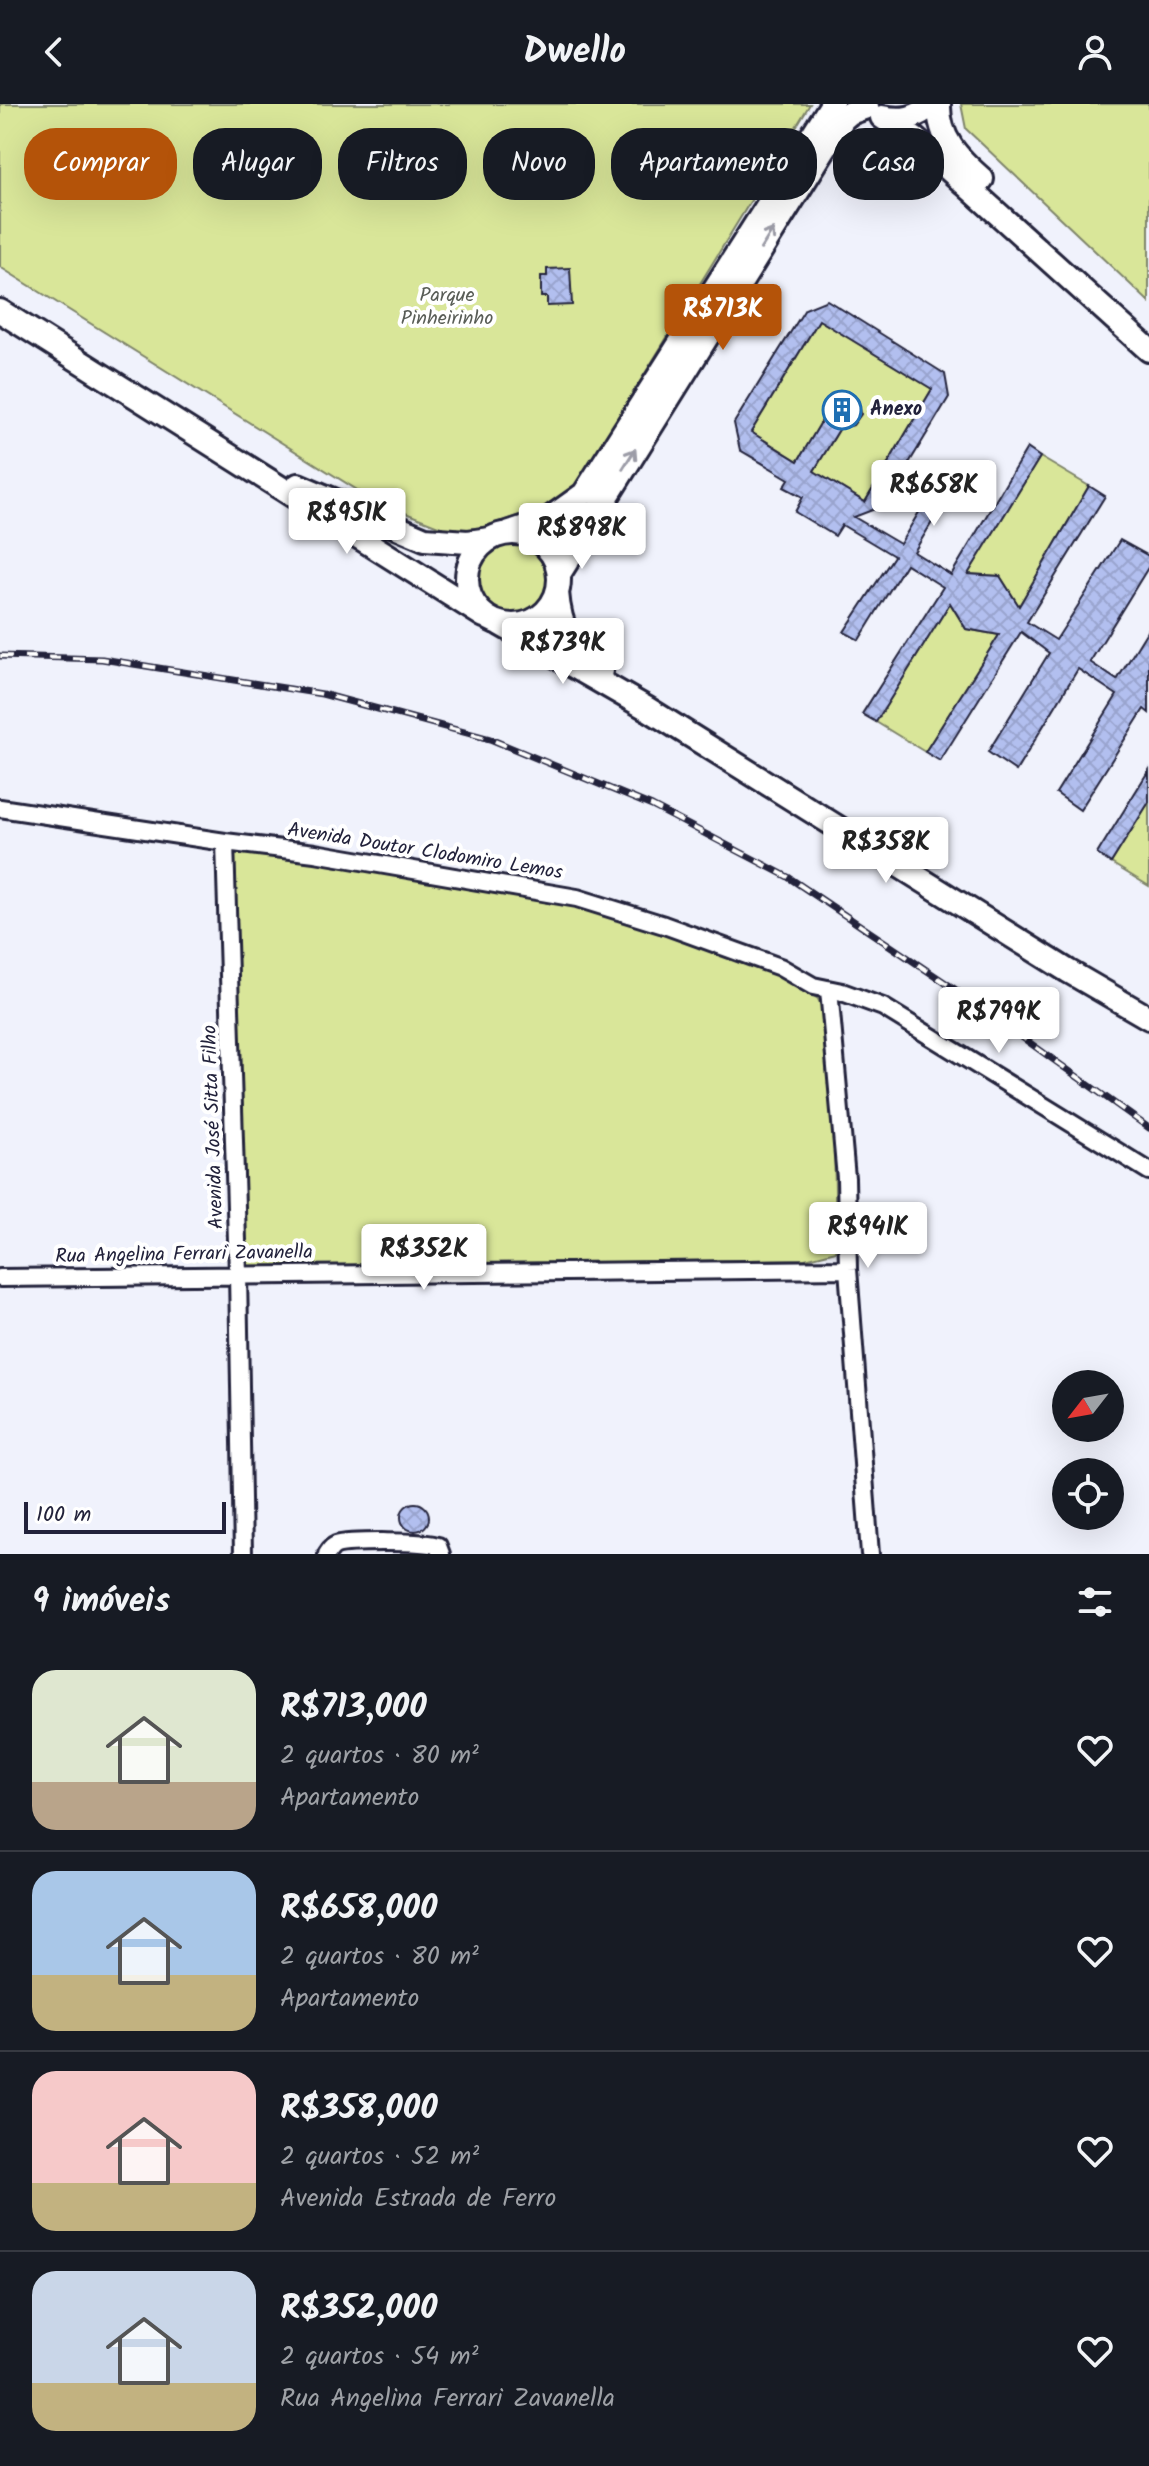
<!DOCTYPE html>
<html lang="pt">
<head>
<meta charset="utf-8">
<style>
  :root { --surface:#171b24; --page:#242831; --text:#f1f3f6; --muted:#9ea1a6; --line:#363941; --accent:#b45309 }
  body { margin:0; font-family:Kalam,sans-serif; background:var(--page); color:var(--text); height:100vh; display:flex; flex-direction:column; font-size:30px; white-space:nowrap }
  * { box-sizing:border-box; margin:0 }
  p { font-size:26px; color:var(--muted) }
  .icon { flex:none; width:44px; height:44px; fill:none; stroke:currentColor; stroke-width:2; stroke-linecap:round; stroke-linejoin:round }
  .map { position:relative; height:1450px; overflow:hidden }
  .panel { display:flex; flex-direction:column; background:var(--surface); flex:1 }
  .panel>* { flex:none }
  .banner { position:absolute; left:24px; top:24px; width:1102px; height:72px; display:flex; gap:16px }
  .needle { width:52px; rotate:239deg }
  .fabs { position:absolute; left:1052px; top:1266px; display:grid; gap:16px }
  .fabs a { display:grid; place-items:center; width:72px; height:72px; border-radius:50%; background:var(--surface); box-shadow:0 8px 32px #0002; font-size:40px }
  .scale { position:absolute; left:24px; bottom:20px; width:202px; box-sizing:border-box; padding-left:8px; border:4px solid #22223b; border-top:0; font-size:22px; line-height:28px; white-space:nowrap; color:#22223b; -webkit-text-stroke:6px #fff; paint-order:stroke }
  .price { position:absolute; translate:-50% -68px; padding:0 18px; border-radius:8px; background:#fff; color:#222; font-size:26px; line-height:52px; filter:drop-shadow(0 2px 4px #0008) }
  .price::after { content:''; position:absolute; left:50%; top:48px; width:24px; height:18px; margin-left:-12px; background:inherit; clip-path:polygon(0 0,100% 0,50% 100%) }
  .price.current { background:var(--accent); color:#fff }
  ul { padding:0; list-style:none }
  li { display:flex; align-items:center; gap:24px; height:200px; padding:0 32px }
  li+li { border-top:2px solid var(--line) }
  li span { display:grid; place-items:center; flex:none; width:224px; height:160px; border-radius:24px; color:#555 }
  li>.icon { margin-inline-start:auto }
  span .icon { width:96px; height:96px; fill:#fffc; stroke-width:1 }
  li b { font-size:34px }
  h2 { display:flex; justify-content:space-between; align-items:center; height:96px; padding:0 32px; font-size:34px }
  .tag { padding:0 28px; border-radius:32px; background:var(--surface); box-shadow:0 8px 32px #0002; font-size:28px; line-height:72px }
  .tag.current { background:var(--accent); color:#fff }
  header { display:flex; justify-content:space-between; align-items:center; height:104px; padding:0 32px; background:var(--surface); font-size:36px; font-weight:800 }
  .map>svg:first-child { display:block }
  .green { fill:#d9e699; stroke:#7e846a; stroke-width:2 }
  .building { fill:url(#building-cross-hatch); stroke:#22223b; stroke-width:2; fill-rule:evenodd }
  .lines { fill:none; stroke-linecap:round; stroke-linejoin:round }
  .street-casing { stroke:#22223b; stroke-width:22 }
  .secondary-casing { stroke:#22223b; stroke-width:28 }
  .street { stroke:#fff; stroke-width:16 }
  .secondary { stroke:#fff; stroke-width:22 }
  .rail-casing { stroke:#22223b; stroke-width:7 }
  .rail { stroke:#fff; stroke-width:4; stroke-dasharray:12; stroke-linecap:butt }
  .oneway { stroke:#9c9ca7 }
  .labels { text-anchor:middle; dominant-baseline:central; stroke-width:8; stroke-linejoin:round; paint-order:stroke }
  .park-label { font-size:20px; fill:#595d57; stroke:#fff }
  .poi-label { font-size:20px; font-weight:bold; fill:#22223b; stroke:#fff; text-anchor:start }
  .street-label { font-size:20px; fill:#22223b; stroke:#fff }
</style>
</head>
<body>
<header><svg class="icon" aria-label="back" viewBox="0 0 24 24"><path d="M15 5l-7 7 7 7"/></svg>Dwello<svg class="icon" aria-label="person" viewBox="0 0 24 24"><circle cx="12" cy="8" r="4"/><path d="M4 21q1-7 8-7t8 7"/></svg></header>
<div class="map">
<svg width="1149" height="1450" viewBox="0 0 1149 1450">
  <defs>
    <pattern id="building-cross-hatch" width="8" height="8" patternUnits="userSpaceOnUse" patternTransform="scale(2)"><rect width="8" height="8" fill="#b2bfef"/><path d="M0 0l8 8M0 8l8-8" fill="none" stroke="#99a4ce"/></pattern>
  </defs>
  <rect width="100%" height="100%" fill="#f0f2fc"/>
  <filter id="ink" filterUnits="userSpaceOnUse"><feTurbulence type="fractalNoise" baseFrequency=".0125" numOctaves="2"/><feDisplacementMap in="SourceGraphic" scale="16" xChannelSelector="R" yChannelSelector="G"/><feConvolveMatrix kernelMatrix="1 2 1 2 8 2 1 2 1" color-interpolation-filters="sRGB"/></filter>
  <g filter="url(#ink)">
    <path class="green" d="M0,0H810L573,387L547,402L483,423L451,427L375,397L0,163Z
      M961,0H1149V198L966,25Z
      M819,216L932,285L865,398L814,367L840,324L853,321L861,310L858,296L847,288L832,290L824,301V313L798,357L751,328Z
      M1040,353L1089,382L1019,502L1000,472L968,470Z
      M475 474a37 37 0 1 1 74 0a37 37 0 1 1-74 0Z
      M950,499L966,525L999,531L925,648L876,618Z
      M1149,698V782L1111,759Z
      M232,744L313,753L611,806L792,876L818,895L824,908L834,1034L836,1147L805,1155L242,1164Z"/>
    <path class="building" d="M514,45L518,51L526,46L539,65L508,86L495,69L503,63L498,56Z
      M570,164L572,201L547,202V193H541V172H547V165Z
      M827,196L945,270L949,293L883,402L854,413L900,440L937,378L951,387L914,448L951,471L1027,344L1040,353L968,470L1000,472L1019,502L1089,382L1105,392L1027,518L1056,536L1120,436L1149,452V462L1090,558L1117,576L1149,524V609L1144,605L1080,706L1056,689L1117,591L1078,565L1016,667L988,648L1049,549L1021,528L940,657L925,648L999,531L966,525L950,499L876,618L862,610L943,483L906,460L859,536L844,528L894,452L842,421L835,432L795,408L803,393L784,383L789,375L740,346L734,319L805,205ZM819,216L932,285L865,398L814,367L840,324L853,321L861,310L858,296L847,288L832,290L824,301V313L798,357L751,328Z
      M1149,666V698L1111,759L1097,750Z
      M401 1413a14 14 0 1 1 28 0a14 14 0 1 1-28 0Z"/>
    <g class="lines">
      <g class="street-casing">
        <path id="street" d="M0,704L225,738L315,749L577,794L664,821L780,863L813,882L842,888L883,903L1149,1067
          M225,738L238,1170L243,1450
          M829,886L846,1074L848,1165L870,1450
          M0,1174L848,1165
          M327,1450C331,1445 330,1444 336,1441C349,1437 426,1437 438,1442L441,1450"/>
      </g>
      <g class="secondary-casing">
        <path id="secondary" d="M939,0C938,34 958,54 982,75
          M882,13L915,35L1149,246
          M882,13C902,17 917,15 932,0
          M0,207L484,512
          M298,381L425,435L468,438L490,435
          M507,429L549,415L584,390L832,0
          M467 475a46 46 0 1 1 92 0a46 46 0 1 1-92 0Z
          M559,470L843,15L850,9L867,3
          M557,488C560,527 571,542 601,567
          M500,520L648,605L1068,867L1149,914"/>
      </g>
      <use href="#street" class="street"/>
      <use href="#secondary" class="secondary"/>
      <g class="rail-casing">
        <path id="rail" d="M0,552L102,555L322,590L490,635L652,702L788,773L956,886L1149,1024"/>
      </g>
      <use href="#rail" class="rail"/>
    </g>
    <defs><path id="oneway-shaft" d="M-6 0H5M1.5-3L5.5 0L1.5 3" fill="none" stroke-width="1.6" stroke-linecap="round" stroke-linejoin="round" transform="scale(2)"/></defs>
    <g class="oneway">
      <use href="#oneway-shaft" transform="translate(767 135) rotate(-58)"/>
      <use href="#oneway-shaft" transform="translate(629 355) rotate(-58)"/>
    </g>
  </g>
  <defs>
    <g id="building-ring" transform="scale(2)"><circle r="9.5" fill="#fff" stroke="#1f6fb2" stroke-width="1.5"/><path d="M-4-6H4V6H1V3H-1V6H-4ZM-2.5-4.3h1.7v1.8h-1.7ZM.8-4.3h1.7v1.8H.8ZM-2.5-1h1.7V.8h-1.7ZM.8-1h1.7V.8H.8Z" fill="#1f6fb2"/></g>
  </defs>
  <g fill-rule="evenodd">
    <use href="#building-ring" x="842" y="306"/>
  </g>
  <g class="labels">
    <g class="park-label">
      <text x="447" y="192">Parque<tspan x="447" dy="23">Pinheirinho</tspan></text>
    </g>
    <g class="poi-label">
      <text x="870" y="306">Anexo</text>
    </g>
    <g class="street-label">
      <text transform="translate(425 748) rotate(9)">Avenida Doutor Clodomiro Lemos</text>
      <text transform="translate(214 1023) rotate(-92)">Avenida José Sitta Filho</text>
      <text transform="translate(184 1151) rotate(-1)">Rua Angelina Ferrari Zavanella</text>
    </g>
  </g>
</svg>
<div class="fabs">
<a><svg class="needle" viewBox="-14 -14 28 28"><path d="M0-13l5 13h-10z" fill="#e53935"/><path d="M0 13l5-13h-10z" fill="#9ea1a6"/></svg></a>
<a><svg class="icon" aria-label="locate" viewBox="0 0 24 24"><circle cx="12" cy="12" r="6"/><path d="M12 2v4M12 18v4M2 12h4M18 12h4"/></svg></a>
</div>
<div class="scale">100 m</div>
<b class="price current" style="left:723px;top:248px">R$713K</b>
<b class="price" style="left:934px;top:424px">R$658K</b>
<b class="price" style="left:347px;top:452px">R$951K</b>
<b class="price" style="left:582px;top:467px">R$898K</b>
<b class="price" style="left:563px;top:582px">R$739K</b>
<b class="price" style="left:886px;top:781px">R$358K</b>
<b class="price" style="left:999px;top:951px">R$799K</b>
<b class="price" style="left:868px;top:1166px">R$941K</b>
<b class="price" style="left:424px;top:1188px">R$352K</b>
<div class="banner">
<a class="tag current">Comprar</a>
<a class="tag">Alugar</a>
<a class="tag">Filtros</a>
<a class="tag">Novo</a>
<a class="tag">Apartamento</a>
<a class="tag">Casa</a>
</div>
</div>
<section class="panel">
<h2>9 imóveis<svg class="icon" aria-label="filters" viewBox="0 0 24 24"><path d="M4 7h16M4 17h16"/><circle cx="9" cy="7" r="2"/><circle cx="15" cy="17" r="2"/></svg></h2>
<ul>
<li><span style="background:linear-gradient(#dfe7d0 70%,#b9a48a 0)"><svg class="icon" aria-label="home" viewBox="0 0 24 24"><path d="M3 11l9-7 9 7M6 9v11h12V9"/></svg></span><div><b>R$713,000</b><p>2 quartos · 80 m²</p><p>Apartamento</p></div><svg class="icon" aria-label="heart" viewBox="0 0 24 24"><path d="M12 20l-8-8c-3-5 5-10 8-4 3-6 11-1 8 4z"/></svg></li>
<li><span style="background:linear-gradient(#a9c7e8 65%,#c2b280 0)"><svg class="icon" aria-label="home" viewBox="0 0 24 24"><path d="M3 11l9-7 9 7M6 9v11h12V9"/></svg></span><div><b>R$658,000</b><p>2 quartos · 80 m²</p><p>Apartamento</p></div><svg class="icon" aria-label="heart" viewBox="0 0 24 24"><path d="M12 20l-8-8c-3-5 5-10 8-4 3-6 11-1 8 4z"/></svg></li>
<li><span style="background:linear-gradient(#f6c9c9 70%,#c2b280 0)"><svg class="icon" aria-label="home" viewBox="0 0 24 24"><path d="M3 11l9-7 9 7M6 9v11h12V9"/></svg></span><div><b>R$358,000</b><p>2 quartos · 52 m²</p><p>Avenida Estrada de Ferro</p></div><svg class="icon" aria-label="heart" viewBox="0 0 24 24"><path d="M12 20l-8-8c-3-5 5-10 8-4 3-6 11-1 8 4z"/></svg></li>
<li><span style="background:linear-gradient(#c9d6e8 70%,#c2b280 0)"><svg class="icon" aria-label="home" viewBox="0 0 24 24"><path d="M3 11l9-7 9 7M6 9v11h12V9"/></svg></span><div><b>R$352,000</b><p>2 quartos · 54 m²</p><p>Rua Angelina Ferrari Zavanella</p></div><svg class="icon" aria-label="heart" viewBox="0 0 24 24"><path d="M12 20l-8-8c-3-5 5-10 8-4 3-6 11-1 8 4z"/></svg></li>
</ul>
</section>
</body>
</html>
